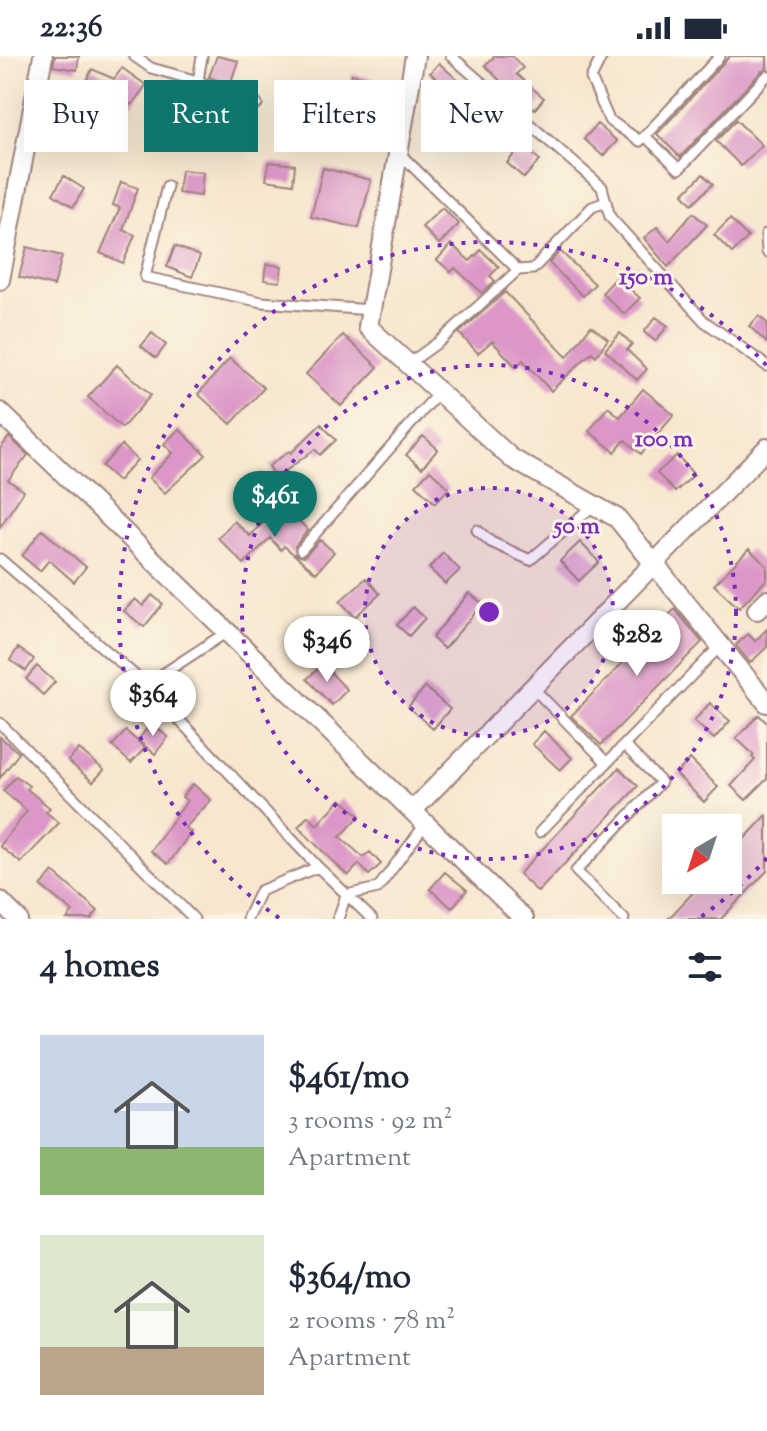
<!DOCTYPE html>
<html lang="en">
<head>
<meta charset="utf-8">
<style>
  :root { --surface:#fff; --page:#f6f6f7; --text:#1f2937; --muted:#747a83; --accent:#0f766e }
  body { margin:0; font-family:"Sorts Mill Goudy",serif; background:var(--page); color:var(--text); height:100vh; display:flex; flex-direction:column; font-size:30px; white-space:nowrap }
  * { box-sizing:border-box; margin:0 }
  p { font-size:26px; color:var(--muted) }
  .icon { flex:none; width:44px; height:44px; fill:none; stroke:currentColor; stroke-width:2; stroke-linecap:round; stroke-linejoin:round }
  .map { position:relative; height:863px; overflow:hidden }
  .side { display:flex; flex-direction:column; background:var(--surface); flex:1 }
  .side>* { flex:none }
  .banner { position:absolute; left:24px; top:24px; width:720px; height:72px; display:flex; gap:16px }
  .needle { width:52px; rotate:219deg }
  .buttons { position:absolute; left:662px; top:758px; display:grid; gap:16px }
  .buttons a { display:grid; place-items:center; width:80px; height:80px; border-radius:0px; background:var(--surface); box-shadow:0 8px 32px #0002; font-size:40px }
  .price { position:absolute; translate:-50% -68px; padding:0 18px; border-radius:28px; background:#fff; color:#222; font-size:26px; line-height:52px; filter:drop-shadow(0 2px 4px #0008) }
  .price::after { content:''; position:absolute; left:50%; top:48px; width:24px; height:18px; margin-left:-12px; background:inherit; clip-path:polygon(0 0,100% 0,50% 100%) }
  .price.current { background:var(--accent); color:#fff }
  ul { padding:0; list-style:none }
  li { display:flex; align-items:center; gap:24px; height:200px; padding:0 40px }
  li span { display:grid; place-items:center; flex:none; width:224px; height:160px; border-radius:0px; color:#555 }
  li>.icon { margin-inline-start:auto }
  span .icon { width:96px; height:96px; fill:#fffc; stroke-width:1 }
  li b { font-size:34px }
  h2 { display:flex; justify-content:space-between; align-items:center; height:96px; padding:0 40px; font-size:34px }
  .tag { padding:0 28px; border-radius:0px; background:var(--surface); box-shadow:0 8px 32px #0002; font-size:28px; line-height:72px }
  .tag.current { background:var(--accent); color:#fff }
  .status { display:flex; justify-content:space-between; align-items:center; height:56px; padding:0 40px; background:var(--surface); direction:ltr }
  .status svg { height:22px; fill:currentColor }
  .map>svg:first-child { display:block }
  .building { fill:#dc97c8 }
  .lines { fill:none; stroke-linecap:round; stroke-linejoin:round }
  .service-casing { stroke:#a0837d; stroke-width:13 }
  .minor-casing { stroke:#a0837d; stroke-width:22 }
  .service { stroke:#fff; stroke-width:9 }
  .minor { stroke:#fff; stroke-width:18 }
  .ring { fill:none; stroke:#7b2cbf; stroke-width:4; stroke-dasharray:4 8 }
  .centre { fill:#7b2cbf; stroke:#fcf5e5; stroke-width:4 }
  .ring-label { font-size:24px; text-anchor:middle; font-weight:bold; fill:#7b2cbf; stroke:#fcf5e5; stroke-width:6; stroke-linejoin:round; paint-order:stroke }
</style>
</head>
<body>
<div class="status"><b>22:36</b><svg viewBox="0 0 49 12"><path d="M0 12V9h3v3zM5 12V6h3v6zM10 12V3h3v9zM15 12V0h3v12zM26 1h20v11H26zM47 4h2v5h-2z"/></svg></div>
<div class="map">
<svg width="767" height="863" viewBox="0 0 767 863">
  <rect width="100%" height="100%" fill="#fcf5e5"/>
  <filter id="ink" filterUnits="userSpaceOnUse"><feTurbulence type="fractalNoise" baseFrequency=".0125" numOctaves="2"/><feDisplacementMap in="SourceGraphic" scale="16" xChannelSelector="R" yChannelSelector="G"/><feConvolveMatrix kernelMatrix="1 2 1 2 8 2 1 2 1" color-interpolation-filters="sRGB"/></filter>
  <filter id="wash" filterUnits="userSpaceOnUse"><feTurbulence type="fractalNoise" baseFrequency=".006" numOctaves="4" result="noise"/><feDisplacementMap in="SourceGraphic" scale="32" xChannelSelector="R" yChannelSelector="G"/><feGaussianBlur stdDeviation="1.8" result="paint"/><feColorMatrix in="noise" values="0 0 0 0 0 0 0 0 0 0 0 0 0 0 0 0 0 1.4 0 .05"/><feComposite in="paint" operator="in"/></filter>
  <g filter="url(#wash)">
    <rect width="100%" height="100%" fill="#f7e7cf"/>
    <g id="blocks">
      <path class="building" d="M55,0H79L77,14L53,10Z
        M217,0L238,5L230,29L209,21Z
        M495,0H512L523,12L516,18L544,42L535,53L505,28L504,29L485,9Z
        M730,0H767V13L762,15L680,101L657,78Z
        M439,7L475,40L458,58L437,39L445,30L430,17Z
        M122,12L146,29L132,49L119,40L115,46L104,39L105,37L85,28L92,13L114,23Z
        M352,18L376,23L368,61L344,55Z
        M56,50L97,59L94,75L74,71L71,85L50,80Z
        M465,52L479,65L459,87L445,74Z
        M736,64L762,89L741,110L716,85Z
        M597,68L617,85L603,100L584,83Z
        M522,89L540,104L524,122L507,107Z
        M269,106L295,109L293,128L266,124Z
        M323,112L371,124L359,172L311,161Z
        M181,114L203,116L201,140L178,137Z
        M703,118L713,128L692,148L683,138Z
        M64,120L84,133L73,151L53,138Z
        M121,126L138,132L123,174L135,179L123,207L100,197L120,152L113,149Z
        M442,152L459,168L439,188L422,171Z
        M693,157L707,169L668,211L644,182L657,171L669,185Z
        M730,163L748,181L732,197L714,179Z
        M451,188L470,205L481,194L499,211L490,220L495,225L482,237L455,212L451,216L437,204Z
        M175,190L200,200L192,221L167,211Z
        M27,191L62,200L54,230L19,221Z
        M560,195L595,228L583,240L549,207Z
        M266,208L282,210L280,226L264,224Z
        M617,221L640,242L624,258L602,237Z
        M505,236L567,301L591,270L608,283L596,300L592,296L551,335L523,304L516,311L492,285L478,297L459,277Z
        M759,260L767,267V287L749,270Z
        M656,261L668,270L655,285L644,276Z
        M152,277L166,289L156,302L141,290Z
        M620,277L632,288L627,294L647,313L637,324L605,294Z
        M343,279L378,311L341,350L306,318Z
        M230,302L264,332L231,368L198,338Z
        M117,309L151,339L122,372L88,341Z
        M643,333L674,359L641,398L625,384L615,396L589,375L608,351L620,361Z
        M321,368L336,384L320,399L315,393L276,422L269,410L289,395L291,397Z
        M179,373L206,399L165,437L149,422L173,397L164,388Z
        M423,380L438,393L422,412L406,399Z
        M9,381L28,399L8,424L24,435L0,471V393Z
        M122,389L137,404L118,425L102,410Z
        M677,399L694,419L675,436L657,417Z
        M430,414L449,432L435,447L416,429Z
        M281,448L308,474L295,490L296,499L304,501L320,484L334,496L316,517L284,490L281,494L270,482L244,508L218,482L234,465L250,480Z
        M42,474L86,511L74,526L49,504L40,515L22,500Z
        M580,486L599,506L579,525L560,505Z
        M749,493L767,510V523L739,552L714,529Z
        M443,497L460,514L445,528L429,512Z
        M366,522L380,538L355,561L340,545Z
        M469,537L483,548L444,593L432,582Z
        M152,539L163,548L144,571L124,555L135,543L143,550Z
        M413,551L425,562L409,580L397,569Z
        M675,553L702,586L601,689L571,660Z
        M767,573V591L750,607L736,589L748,578L755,585Z
        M18,592L34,603L26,615L10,604Z
        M323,608L347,634L332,649L307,623Z
        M37,610L55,626L43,639L26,623Z
        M425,631L450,653L433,673L408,651Z
        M710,647L730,665L714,683L694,665Z
        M759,659L767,667V723L746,744L731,730L755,704L752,701L754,699L736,682Z
        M151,667L168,681L155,698L138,684Z
        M126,675L145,692L131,707L112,690Z
        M544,675L572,702L560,714L532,688Z
        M0,681L19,697L0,722Z
        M79,693L104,714L93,726L68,705Z
        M690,703L718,731L704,746L676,718Z
        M619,712L638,730L538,836L519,818Z
        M16,720L29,730L27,733L50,752L46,756L59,767L21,807L0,790L27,755L3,735Z
        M193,728L211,744L185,772L191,776L168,808L151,795L187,745L182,741Z
        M341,743L360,760L340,781L363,801L370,796L381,808L369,819L359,808L348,820L298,771L308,760L317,769Z
        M767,759V815L721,863H668L705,824H728V800Z
        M53,816L98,855L91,863H67L73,856L41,830Z
        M445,816L467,834L452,852L430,833Z"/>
    </g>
  </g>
  <g filter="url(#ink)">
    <use href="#blocks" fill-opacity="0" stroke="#a0837d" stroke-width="2"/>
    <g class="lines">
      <g class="service-casing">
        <path id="service" d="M134,0L151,12L198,25L257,48
          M451,0L602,131L610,161L704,265L767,310
          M602,0L591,22L609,64L640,85L720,0
          M198,25L202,0
          M645,80L679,113L767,20
          M398,96L518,214
          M167,130L145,221L262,246L371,254
          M766,178L767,196
          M408,308L440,285L518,214L533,213L592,151L606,146
          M477,474L491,486L530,504L594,449
          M301,494L439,336
          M0,503L146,629L318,811L372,863
          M146,629L227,576
          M533,632L607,707
          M0,667L194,863
          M540,776L720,590
          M247,863L260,835L318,811
          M338,863L346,839L378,832L426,767
          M624,863L576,815L661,726L624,689"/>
      </g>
      <g class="minor-casing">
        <path id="minor" d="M415,0L368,271L511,402L617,462L767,647
          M0,224L43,0
          M0,356L524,863
          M757,554L767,544
          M413,754L767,392
          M0,845L18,863"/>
      </g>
      <use href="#service" class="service"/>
      <use href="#minor" class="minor"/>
    </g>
  </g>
  <circle cx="489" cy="556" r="124" fill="#7b2cbf" fill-opacity=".12"/>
  <g class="ring">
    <circle cx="489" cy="556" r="124"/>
    <circle cx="489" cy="556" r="247"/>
    <path d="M767 802A371 371 0 0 1 699 862M279 862A371 371 0 1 1 767 310"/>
  </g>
  <circle cx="489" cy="556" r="12" class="centre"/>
  <g class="ring-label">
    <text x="646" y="228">150 m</text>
    <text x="664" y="390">100 m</text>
    <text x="577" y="477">50 m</text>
  </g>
</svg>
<div class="buttons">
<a><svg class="needle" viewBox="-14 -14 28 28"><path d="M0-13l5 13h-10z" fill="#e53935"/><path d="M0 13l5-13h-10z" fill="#747a83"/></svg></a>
</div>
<b class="price current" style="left:275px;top:483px">$461</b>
<b class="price" style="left:637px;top:622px">$282</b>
<b class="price" style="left:327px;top:628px">$346</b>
<b class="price" style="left:153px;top:682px">$364</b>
<div class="banner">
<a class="tag">Buy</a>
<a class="tag current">Rent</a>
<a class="tag">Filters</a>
<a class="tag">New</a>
</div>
</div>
<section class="side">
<h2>4 homes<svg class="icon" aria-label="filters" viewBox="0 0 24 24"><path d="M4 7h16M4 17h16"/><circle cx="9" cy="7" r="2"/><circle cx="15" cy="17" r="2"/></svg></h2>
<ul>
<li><span style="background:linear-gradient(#c9d6e8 70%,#8fb573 0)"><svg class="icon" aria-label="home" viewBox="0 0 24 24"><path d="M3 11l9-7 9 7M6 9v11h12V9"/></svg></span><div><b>$461/mo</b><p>3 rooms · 92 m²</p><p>Apartment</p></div></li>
<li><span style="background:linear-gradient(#dfe7d0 70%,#b9a48a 0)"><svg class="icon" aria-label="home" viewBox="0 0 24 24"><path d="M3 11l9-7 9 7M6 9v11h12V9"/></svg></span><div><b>$364/mo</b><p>2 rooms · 78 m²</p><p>Apartment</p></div></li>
</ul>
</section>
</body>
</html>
